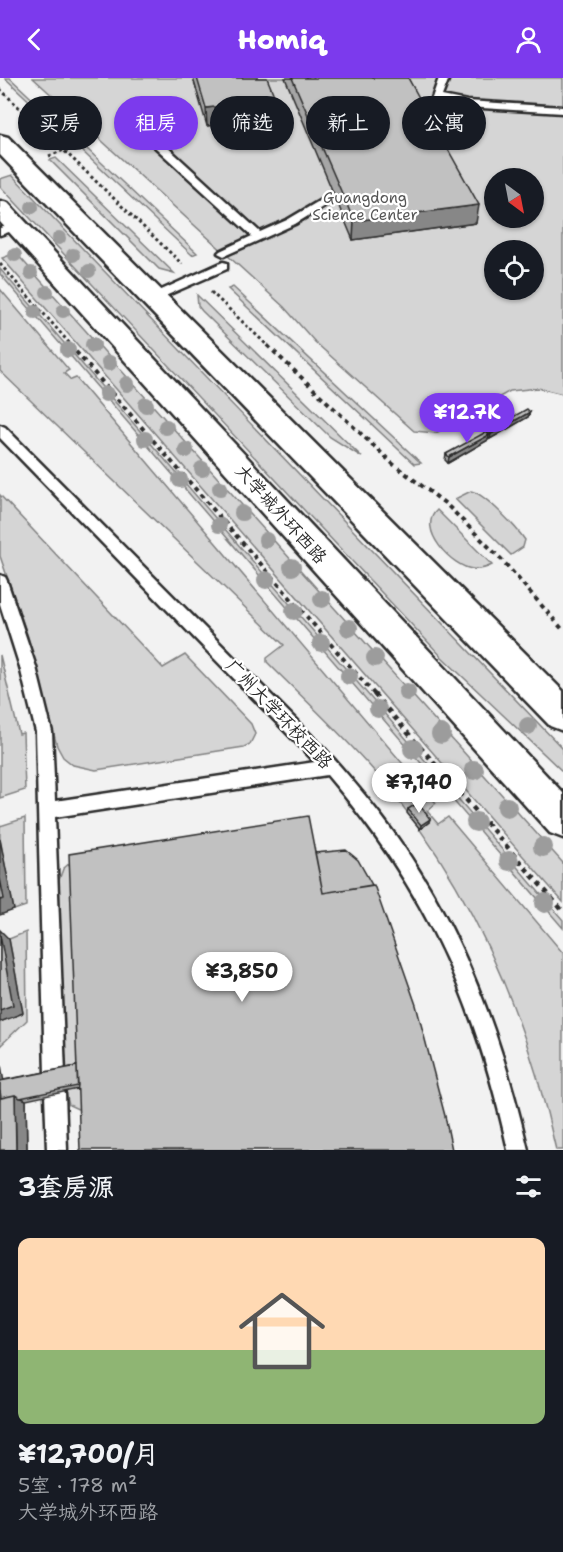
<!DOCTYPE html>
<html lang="zh">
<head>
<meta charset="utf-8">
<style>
  :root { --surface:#171b24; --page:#20242c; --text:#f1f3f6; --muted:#9ea1a6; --accent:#7c3aed }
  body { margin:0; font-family:"Shantell Sans","LXGW WenKai TC",sans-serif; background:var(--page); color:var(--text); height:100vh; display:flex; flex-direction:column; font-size:22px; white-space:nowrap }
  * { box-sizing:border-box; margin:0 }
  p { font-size:20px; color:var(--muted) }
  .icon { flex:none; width:33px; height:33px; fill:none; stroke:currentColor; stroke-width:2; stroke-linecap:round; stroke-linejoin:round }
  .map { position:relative; height:1072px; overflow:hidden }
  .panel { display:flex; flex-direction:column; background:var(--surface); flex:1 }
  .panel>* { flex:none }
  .hud { position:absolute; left:18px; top:18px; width:528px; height:54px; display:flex; gap:12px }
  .needle { width:39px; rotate:148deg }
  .controls { position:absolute; left:484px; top:90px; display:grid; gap:12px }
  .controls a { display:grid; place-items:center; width:60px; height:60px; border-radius:50%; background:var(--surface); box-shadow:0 2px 4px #0004; font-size:30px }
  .price { position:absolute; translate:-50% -51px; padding:0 14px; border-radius:21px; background:#fff; color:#222; font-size:20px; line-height:39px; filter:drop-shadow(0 2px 3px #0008) }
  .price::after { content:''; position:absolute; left:50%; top:36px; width:18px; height:14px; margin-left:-9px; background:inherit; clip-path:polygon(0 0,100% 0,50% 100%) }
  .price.active { background:var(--accent); color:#fff }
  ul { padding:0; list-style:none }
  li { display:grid; align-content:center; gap:12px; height:318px; padding:0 18px }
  li span { display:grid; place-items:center; height:186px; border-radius:12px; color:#555 }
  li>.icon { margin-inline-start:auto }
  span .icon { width:108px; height:108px; fill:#fffc; stroke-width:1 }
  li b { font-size:26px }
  h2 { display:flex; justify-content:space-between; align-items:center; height:72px; padding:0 18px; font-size:26px }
  .tag { padding:0 21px; border-radius:27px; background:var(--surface); box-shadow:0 2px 4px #0004; font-size:21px; line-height:54px }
  .tag.active { background:var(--accent); color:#fff }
  header { display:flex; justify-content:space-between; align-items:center; height:78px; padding:0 18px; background:var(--accent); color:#fff; font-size:27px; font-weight:800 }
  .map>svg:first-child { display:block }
  .green { fill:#d5d5d5; stroke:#808080; stroke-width:1.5; fill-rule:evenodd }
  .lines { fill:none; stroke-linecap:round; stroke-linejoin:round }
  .service-casing { stroke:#2b2b2b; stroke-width:5 }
  .primary-casing { stroke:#2b2b2b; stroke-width:5 }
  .path-far2 { stroke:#2b2b2b; stroke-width:3; stroke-dasharray:3 3; stroke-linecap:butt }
  .path-far1 { stroke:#2b2b2b; stroke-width:4; stroke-dasharray:4.5 4.5; stroke-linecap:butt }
  .path { stroke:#2b2b2b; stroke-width:4.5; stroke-dasharray:5 5; stroke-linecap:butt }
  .service { fill:#fff; fill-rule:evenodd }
  .primary { fill:#fff; fill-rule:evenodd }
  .tree { fill:#9c9c9c }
  .wall { fill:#a6a6a6; stroke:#2b2b2b; stroke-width:1.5 }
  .shaded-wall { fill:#878787; stroke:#2b2b2b; stroke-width:1.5 }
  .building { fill:#c1c1c1; stroke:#2b2b2b; stroke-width:1.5 }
  .labels { text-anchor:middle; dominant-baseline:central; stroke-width:4.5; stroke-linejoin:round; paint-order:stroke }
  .far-park-label { font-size:15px; fill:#565656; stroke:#fff }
  .street-label { font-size:18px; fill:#2b2b2b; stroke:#fff }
</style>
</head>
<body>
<header><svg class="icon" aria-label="back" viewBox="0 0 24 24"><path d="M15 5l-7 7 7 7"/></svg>Homiq<svg class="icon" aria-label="person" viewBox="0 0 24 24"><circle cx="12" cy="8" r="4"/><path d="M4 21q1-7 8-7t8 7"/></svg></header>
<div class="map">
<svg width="563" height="1072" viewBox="0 0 563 1072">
  <rect width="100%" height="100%" fill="#f2f2f2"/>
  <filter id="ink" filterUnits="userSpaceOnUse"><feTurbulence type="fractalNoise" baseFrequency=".0167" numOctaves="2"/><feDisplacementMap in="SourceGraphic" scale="12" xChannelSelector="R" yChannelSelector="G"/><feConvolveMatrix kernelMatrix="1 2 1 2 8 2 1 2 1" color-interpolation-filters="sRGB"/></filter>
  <g filter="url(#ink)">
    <path class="green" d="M5,0H10L76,62L72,63Z
      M33,0H563V316L538,310L510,313L436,355L414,353L315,264L284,229ZM495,100H534V140H495ZM495,172H534V212H495Z
      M85,69L197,175L192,177L80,71Z
      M56,80L174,195L159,191L50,82Z
      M12,97L563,671V694L442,579L0,108V101Z
      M16,175L563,785V824L2,180Z
      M0,191L563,842V850L0,196Z
      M233,209L421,385L414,386L228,211Z
      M0,211L69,292L64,295L71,302L76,300L436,725L427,733L438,746L448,739L563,875V1072H556C525,933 469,802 375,694C341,655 303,620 267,584V580L284,567L0,293Z
      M197,217L362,379L330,359L202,233L198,228Z
      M471,413C484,415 517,450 525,462L523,469L511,477L455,421Z
      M0,417L163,590L185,577L251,646L255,656L250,666L244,669L96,692L73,687L63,679L57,668L28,559L0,478Z
      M437,432L492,487C486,490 480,492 473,491C452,489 416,451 437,432Z
      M0,577L19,656L23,655L25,712L0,720Z
      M25,740L26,828L14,832L0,762V748Z
      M72,783L80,1032L69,1027L66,1016L59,802L63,791Z
      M26,854L27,942L0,968V944L23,935L9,861Z"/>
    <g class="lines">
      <g class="service-casing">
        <path id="service" d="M439,0H449L442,18L467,23L563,29V35L467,29L440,23L419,54H413L411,52L432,20Z
          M145,56H153L260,154L287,142L346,107L355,109L295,146L224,178L218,175L220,173L252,158L145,60Z
          M17,145L21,146V150L0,157V150Z
          M223,184L227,185V191L156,222H148L146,219Z
          M0,347L5,349L324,670C349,698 374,727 396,758C464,853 502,960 528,1072H508C475,923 427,814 327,697L55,739L65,996L62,1003L55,1006L48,1003L45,996L36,654L20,589L0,526V497L5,499L7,503L36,589L52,654L55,723L315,684L0,360Z
          M55,1006L62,1009L65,1016L67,1072H47L45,1016L48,1009Z"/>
      </g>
      <g class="primary-casing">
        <path id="primary" d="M0,57L8,59L563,613V653L550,648L0,77Z
          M0,123L8,125L563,715V760L550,755L0,144Z"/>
      </g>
      <path class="path-far2" d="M0,11L182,186
        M49,78L64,72
        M0,186L72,268
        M211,214L268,268"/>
      <path class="path-far1" d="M70,267L375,617
        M267,267L393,386L446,426L502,482L563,552"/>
      <path class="path" d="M374,616L563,833"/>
      <use href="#service" class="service"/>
      <use href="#primary" class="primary"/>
    </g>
    <g class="tree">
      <circle cx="32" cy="129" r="7"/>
      <circle cx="59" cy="160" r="7"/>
      <circle cx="15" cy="177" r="7"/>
      <circle cx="73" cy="177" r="7"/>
      <circle cx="89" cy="193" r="7"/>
      <circle cx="31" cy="195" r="7"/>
      <circle cx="47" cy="214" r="7"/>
      <circle cx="63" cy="233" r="7"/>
      <circle cx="35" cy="234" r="7"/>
      <circle cx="93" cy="267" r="8"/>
      <circle cx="68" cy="272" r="8"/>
      <circle cx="109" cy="285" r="8"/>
      <circle cx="127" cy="306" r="8"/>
      <circle cx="106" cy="316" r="8"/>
      <circle cx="146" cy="327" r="8"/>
      <circle cx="166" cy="349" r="8"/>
      <circle cx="145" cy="361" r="8"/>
      <circle cx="186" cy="372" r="8"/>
      <circle cx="202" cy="391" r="8"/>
      <circle cx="180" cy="402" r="8"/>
      <circle cx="220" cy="410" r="8"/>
      <circle cx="242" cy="435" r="8"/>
      <circle cx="219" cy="447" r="8"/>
      <circle cx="266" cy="462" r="8"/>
      <circle cx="292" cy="489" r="9"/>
      <circle cx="266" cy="502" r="9"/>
      <circle cx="322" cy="521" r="9"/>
      <circle cx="294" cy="533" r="9"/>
      <circle cx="349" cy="550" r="9"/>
      <circle cx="321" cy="565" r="9"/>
      <circle cx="375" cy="580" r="9"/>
      <circle cx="349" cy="598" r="9"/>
      <circle cx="407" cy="614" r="9"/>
      <circle cx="378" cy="631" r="9"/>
      <circle cx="528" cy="648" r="9"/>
      <circle cx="441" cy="656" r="10"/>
      <circle cx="413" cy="671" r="10"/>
      <circle cx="474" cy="692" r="10"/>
      <circle cx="443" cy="707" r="10"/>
      <circle cx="507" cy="729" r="10"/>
      <circle cx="476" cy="744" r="10"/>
      <circle cx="543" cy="769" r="10"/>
      <circle cx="509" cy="783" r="10"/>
      <circle cx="545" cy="825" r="10"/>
    </g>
    <path class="wall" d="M193,0H267L276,40L207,48Z
      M285,0H408L476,145L353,162Z
      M530,334L528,339L490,361L488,360V362L448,385L445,382L446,376L488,355V353Z
      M408,731L429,744L420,751L407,735Z
      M77,988L78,1011L26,1022L27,1072H0L4,1002Z"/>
    <path class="shaded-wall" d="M276,22V40L207,48L206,30Z
      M479,127L476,145L353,162L354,143Z
      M530,334L528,339L490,361L491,356Z
      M489,357L488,362L448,385L449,379Z
      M430,741L429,744L420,751L421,747Z
      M0,761L14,832L0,837Z
      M0,852L9,861L23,935L0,944Z
      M0,981L7,1022H0Z
      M15,1017L26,1022L27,1072H16Z"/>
    <path class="building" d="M197,0H267L276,22L206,30Z
      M292,0H408L479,127L354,143Z
      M527,331L530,334L491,356L488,353Z
      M486,354L489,357L449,379L446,376Z
      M418,725L430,741L421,747L408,731Z
      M308,738L323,815L374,807L416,927L445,1038L452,1072H80L69,776Z
      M346,772L358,782L372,807L323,815L315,775Z
      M0,800L4,821L0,822Z
      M0,857L13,927L0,932Z
      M77,988L78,1008L20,1020L15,1017L1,1020L0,1012V1003Z
      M15,1017L16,1072H0V1020Z"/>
  </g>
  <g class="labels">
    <g class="far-park-label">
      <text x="365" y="120">Guangdong<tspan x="365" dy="17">Science Center</tspan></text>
    </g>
    <g class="street-label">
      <text transform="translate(281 436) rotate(48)">大学城外环西路</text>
      <text transform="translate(279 636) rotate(46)">广州大学环校西路</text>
    </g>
  </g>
</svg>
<div class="controls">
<a><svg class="needle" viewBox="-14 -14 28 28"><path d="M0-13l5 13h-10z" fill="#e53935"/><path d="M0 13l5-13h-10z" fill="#9ea1a6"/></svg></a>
<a><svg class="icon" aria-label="locate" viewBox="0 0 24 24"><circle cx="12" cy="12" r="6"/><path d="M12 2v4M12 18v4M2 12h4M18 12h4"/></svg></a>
</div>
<b class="price active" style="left:467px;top:366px">¥12.7K</b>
<b class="price" style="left:419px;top:736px">¥7,140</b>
<b class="price" style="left:242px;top:925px">¥3,850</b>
<div class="hud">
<a class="tag">买房</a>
<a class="tag active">租房</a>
<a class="tag">筛选</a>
<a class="tag">新上</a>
<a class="tag">公寓</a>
</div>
</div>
<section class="panel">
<h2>3套房源<svg class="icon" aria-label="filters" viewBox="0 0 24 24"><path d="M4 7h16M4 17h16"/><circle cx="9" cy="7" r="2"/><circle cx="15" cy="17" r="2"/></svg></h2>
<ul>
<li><span style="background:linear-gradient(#ffd9b3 60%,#8fb573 0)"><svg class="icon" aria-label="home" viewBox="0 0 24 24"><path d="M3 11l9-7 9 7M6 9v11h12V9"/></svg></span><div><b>¥12,700/月</b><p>5室 · 178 m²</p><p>大学城外环西路</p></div></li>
</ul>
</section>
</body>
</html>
